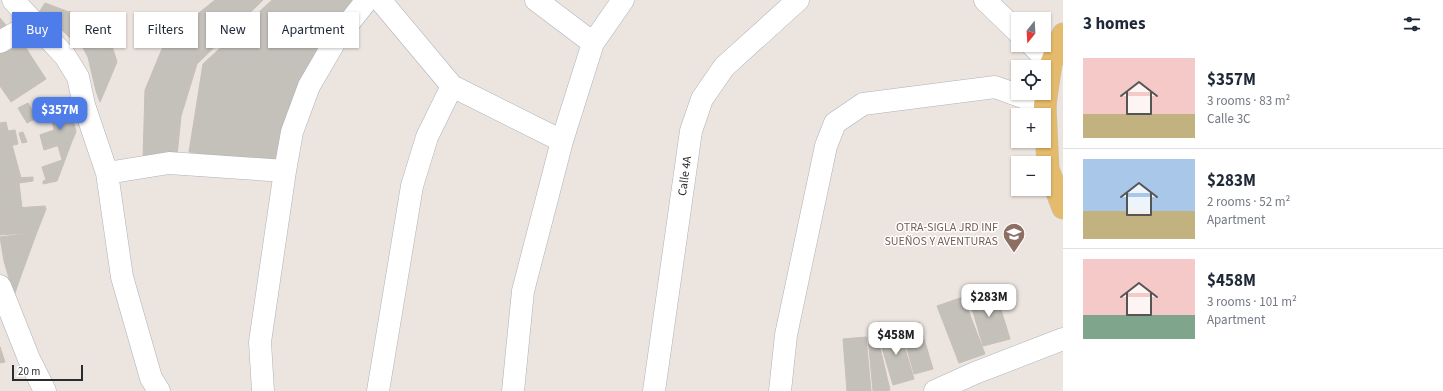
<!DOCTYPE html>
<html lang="en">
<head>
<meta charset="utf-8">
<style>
  :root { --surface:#fff; --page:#f6f6f7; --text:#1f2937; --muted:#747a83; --line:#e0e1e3; --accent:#4e7ce9 }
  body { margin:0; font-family:"Source Sans 3",sans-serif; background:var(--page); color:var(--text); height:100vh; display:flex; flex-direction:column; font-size:15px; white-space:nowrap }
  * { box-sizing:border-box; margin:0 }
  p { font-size:13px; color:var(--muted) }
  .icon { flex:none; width:22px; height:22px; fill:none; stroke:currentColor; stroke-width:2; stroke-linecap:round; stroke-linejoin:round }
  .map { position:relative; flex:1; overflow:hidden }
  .sheet { display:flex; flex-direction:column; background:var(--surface); width:380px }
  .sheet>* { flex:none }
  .top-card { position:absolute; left:12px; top:12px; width:380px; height:36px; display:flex; gap:8px }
  .needle { width:26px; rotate:198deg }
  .tools { position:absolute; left:1011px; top:12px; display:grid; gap:8px }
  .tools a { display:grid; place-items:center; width:40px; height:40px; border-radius:0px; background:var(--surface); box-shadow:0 1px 3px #0004; font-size:20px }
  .scale { position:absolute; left:12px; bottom:10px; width:71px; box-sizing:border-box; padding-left:4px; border:2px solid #2b2b2b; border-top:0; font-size:11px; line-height:14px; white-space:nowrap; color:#2b2b2b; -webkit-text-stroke:3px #fff; paint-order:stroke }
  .price { position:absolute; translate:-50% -34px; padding:0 9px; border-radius:8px; background:#fff; color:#222; font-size:13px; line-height:26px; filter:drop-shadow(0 1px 2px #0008) }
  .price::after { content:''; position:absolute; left:50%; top:24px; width:12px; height:9px; margin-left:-6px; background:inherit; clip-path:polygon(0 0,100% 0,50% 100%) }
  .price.on { background:var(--accent); color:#fff }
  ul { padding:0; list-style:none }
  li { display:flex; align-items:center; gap:12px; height:100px; padding:0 20px }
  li+li { border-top:1px solid var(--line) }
  li span { display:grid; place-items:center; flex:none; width:112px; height:80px; border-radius:0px; color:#555 }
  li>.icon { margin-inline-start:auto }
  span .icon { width:48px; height:48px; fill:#fffc; stroke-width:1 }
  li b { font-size:17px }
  h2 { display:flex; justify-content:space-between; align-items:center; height:48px; padding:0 20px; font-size:17px }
  .pill { padding:0 14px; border-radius:0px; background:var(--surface); box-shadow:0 1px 3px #0004; font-size:14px; line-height:36px }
  .pill.on { background:var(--accent); color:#fff }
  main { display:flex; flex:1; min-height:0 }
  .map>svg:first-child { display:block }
  .building { fill:#c4c0ba; stroke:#c7c0b8 }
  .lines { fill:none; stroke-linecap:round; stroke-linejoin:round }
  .minor-casing { stroke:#afb2ba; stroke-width:23 }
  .major-casing { stroke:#c4c4c4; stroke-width:23 }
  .minor { stroke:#fff; stroke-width:22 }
  .major { stroke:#e4ba6b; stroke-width:22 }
  .labels { text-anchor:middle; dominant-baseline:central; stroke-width:3; stroke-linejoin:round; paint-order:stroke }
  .street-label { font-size:12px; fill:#2b2b2b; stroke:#fff }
  .education-label { font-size:12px; fill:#785e54; stroke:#fff; text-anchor:end }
</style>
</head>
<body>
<main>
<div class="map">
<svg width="1063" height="391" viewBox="0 0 1063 391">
  <rect width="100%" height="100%" fill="#ebe4df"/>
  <path class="building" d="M215,0H263L197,64L181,116L177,156L143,159L145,90L162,49L190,20Z
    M272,0H356L343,12L318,46L287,112L278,166L189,152L203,64Z
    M45,3L69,12L54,28L38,14Z
    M70,11L80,22L85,16L94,25L76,44L57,25Z
    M0,18L6,25L0,29Z
    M94,25H97L103,37L106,35L113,49L88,57L79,41Z
    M19,36L31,56L0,74V47Z
    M113,49L117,62L106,88L96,91L88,57Z
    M31,56L46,79L11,102L0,86V74Z
    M106,88L100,102L96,91Z
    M28,103L37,118L27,123L18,108Z
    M71,111L76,132L72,141L44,150L40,135L54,130L51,116Z
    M6,122L8,131L15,130L18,144L0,148V123Z
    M23,132L27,142L22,143L19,133Z
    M72,141L59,176L46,180L42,167L62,160L58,146Z
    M12,145L21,178L0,179V148Z
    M59,176L57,181L43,184V181Z
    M33,177V181L19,183L22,208L0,209V179Z
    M45,206L46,209L37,232L0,235V209Z
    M37,232L27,259L4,261L0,237Z
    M27,259L18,284L11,285L4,261Z
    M18,284L14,296L11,285Z
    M995,290L1010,339L983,346L969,298Z
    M963,297L985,354L959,363L937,306Z
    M919,322L933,369L914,374L901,327Z
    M899,328L914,379L893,385L878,334Z
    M877,335L890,390L885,391H873L868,337Z
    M866,337L871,391H847L843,339Z
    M0,347L5,362L0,363Z"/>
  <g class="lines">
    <g class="minor-casing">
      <path id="minor" d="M13,0L65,56L78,77L84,105L107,173L122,277L151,378L159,391
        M380,0L452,86L562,141
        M536,0L593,43
        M985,0L1018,32
        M0,42L33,23
        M1032,45L1051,64
        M107,173L169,163L285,171
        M0,286L29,359L45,391
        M263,391L260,342L285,171L292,132L309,86L337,38L367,0
        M378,391L412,186L427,137L452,86
        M513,391L523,291L562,141L593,43L623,0
        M654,391L691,131L702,99L724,67L798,0
        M780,391L786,335L826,146L835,123L863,104L995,87L1045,105
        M935,391L975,373L1063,339"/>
    </g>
    <g class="major-casing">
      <path id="major" d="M1063,34L1051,64L1045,105L1048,169L1063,208"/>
    </g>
    <use href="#minor" class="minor"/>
    <use href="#major" class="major"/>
  </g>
  <defs>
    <g id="school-pin" transform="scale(1.15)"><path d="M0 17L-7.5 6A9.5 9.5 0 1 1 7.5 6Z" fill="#8d6e63" stroke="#fff"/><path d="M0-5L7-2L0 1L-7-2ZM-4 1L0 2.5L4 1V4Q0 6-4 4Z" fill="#fff"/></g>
  </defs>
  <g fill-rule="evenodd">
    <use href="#school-pin" x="1014" y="234"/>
  </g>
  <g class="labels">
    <g class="street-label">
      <text transform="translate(685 176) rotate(-82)">Calle 4A</text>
    </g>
    <g class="education-label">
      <text x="998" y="227">OTRA-SIGLA JRD INF<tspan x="998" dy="14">SUEÑOS Y AVENTURAS</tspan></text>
    </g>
  </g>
</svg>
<div class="tools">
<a><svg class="needle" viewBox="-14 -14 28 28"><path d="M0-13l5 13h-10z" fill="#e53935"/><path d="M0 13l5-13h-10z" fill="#747a83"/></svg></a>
<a><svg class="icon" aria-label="locate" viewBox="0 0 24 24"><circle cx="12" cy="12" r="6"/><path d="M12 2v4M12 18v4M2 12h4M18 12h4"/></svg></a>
<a>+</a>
<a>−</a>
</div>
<div class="scale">20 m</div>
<b class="price on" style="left:60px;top:131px">$357M</b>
<b class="price" style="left:989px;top:318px">$283M</b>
<b class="price" style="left:896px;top:356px">$458M</b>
<div class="top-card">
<a class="pill on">Buy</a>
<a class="pill">Rent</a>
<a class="pill">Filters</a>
<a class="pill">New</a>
<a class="pill">Apartment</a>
</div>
</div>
<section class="sheet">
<h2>3 homes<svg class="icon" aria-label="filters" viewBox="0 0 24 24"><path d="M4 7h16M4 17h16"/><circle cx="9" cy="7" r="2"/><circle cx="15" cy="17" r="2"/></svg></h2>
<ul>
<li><span style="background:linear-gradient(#f6c9c9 70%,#c2b280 0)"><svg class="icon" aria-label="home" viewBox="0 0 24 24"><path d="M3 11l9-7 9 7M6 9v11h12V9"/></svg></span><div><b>$357M</b><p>3 rooms · 83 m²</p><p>Calle 3C</p></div></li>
<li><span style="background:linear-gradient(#a9c7e8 65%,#c2b280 0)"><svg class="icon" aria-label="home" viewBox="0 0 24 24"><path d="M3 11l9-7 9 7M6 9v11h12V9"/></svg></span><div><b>$283M</b><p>2 rooms · 52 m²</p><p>Apartment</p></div></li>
<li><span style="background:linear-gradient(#f6c9c9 70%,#7fa58c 0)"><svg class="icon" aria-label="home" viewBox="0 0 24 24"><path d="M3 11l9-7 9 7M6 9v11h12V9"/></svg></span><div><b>$458M</b><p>3 rooms · 101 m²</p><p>Apartment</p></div></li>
</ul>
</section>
</main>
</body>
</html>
